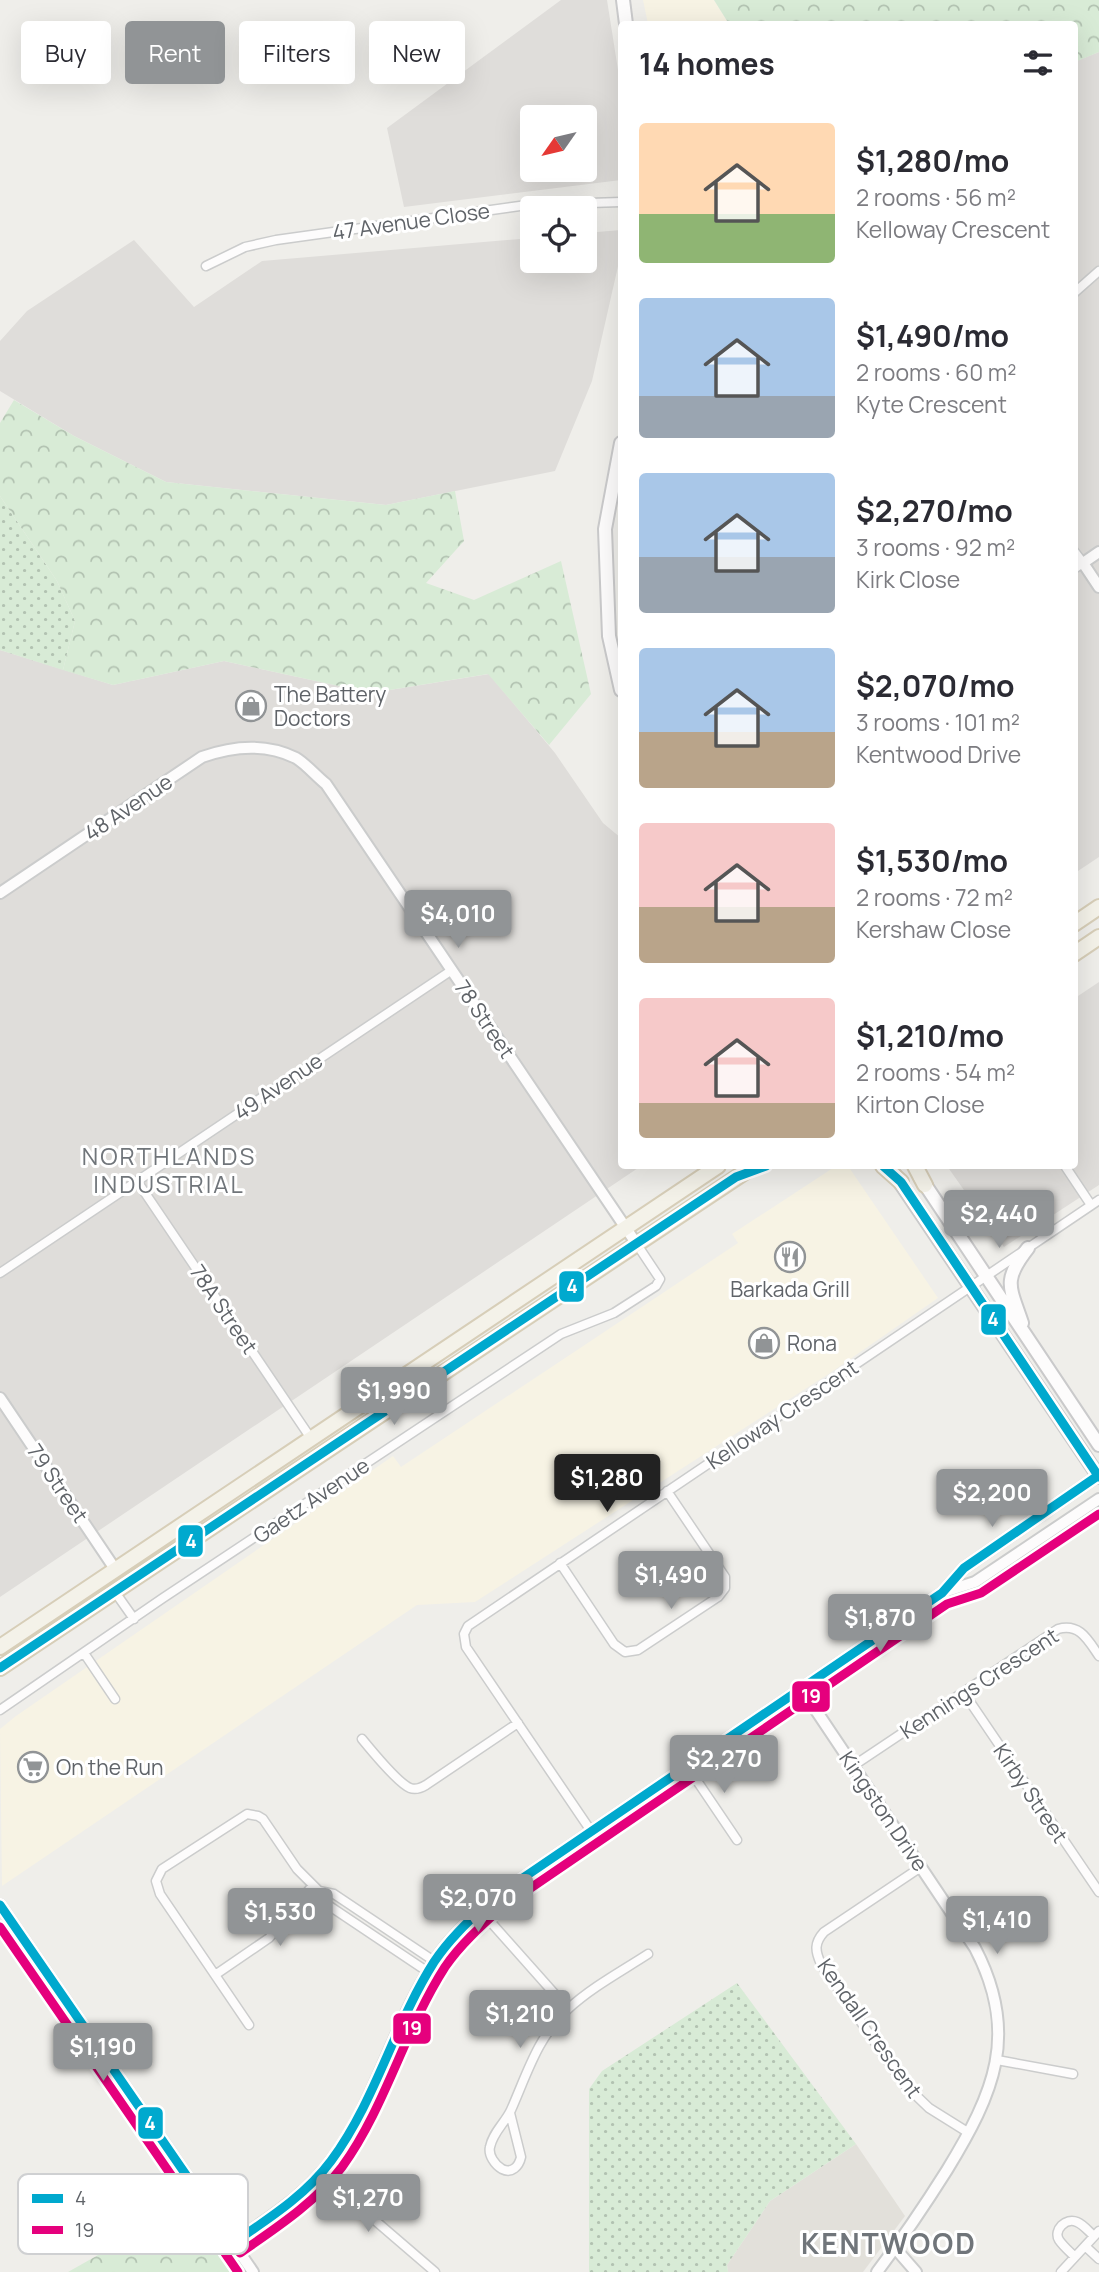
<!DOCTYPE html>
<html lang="en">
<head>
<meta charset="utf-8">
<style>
  :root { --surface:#fff; --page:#f7f7f7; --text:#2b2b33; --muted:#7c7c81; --accent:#919496 }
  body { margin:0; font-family:Manrope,sans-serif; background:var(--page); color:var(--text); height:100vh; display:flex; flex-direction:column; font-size:26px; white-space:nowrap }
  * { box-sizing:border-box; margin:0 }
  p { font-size:23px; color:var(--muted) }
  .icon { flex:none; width:38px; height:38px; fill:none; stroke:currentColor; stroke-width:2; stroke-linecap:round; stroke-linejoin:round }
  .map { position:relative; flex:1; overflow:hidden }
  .panel { position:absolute; left:618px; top:21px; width:460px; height:1148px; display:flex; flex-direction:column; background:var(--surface); border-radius:7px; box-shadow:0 7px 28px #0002 }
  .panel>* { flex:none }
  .hud { position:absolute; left:21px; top:21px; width:492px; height:63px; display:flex; gap:14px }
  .needle { width:46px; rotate:236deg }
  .tools { position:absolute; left:520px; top:105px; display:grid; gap:14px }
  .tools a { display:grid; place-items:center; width:77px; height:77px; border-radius:7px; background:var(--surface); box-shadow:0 7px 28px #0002; font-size:35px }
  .price { position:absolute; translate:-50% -60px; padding:0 16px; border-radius:7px; background:var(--accent); color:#fff; font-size:23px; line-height:46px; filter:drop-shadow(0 2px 4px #0008) }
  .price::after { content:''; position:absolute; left:50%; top:42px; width:21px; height:16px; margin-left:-10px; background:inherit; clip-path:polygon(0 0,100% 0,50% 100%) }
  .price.on { background:#222; color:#fff }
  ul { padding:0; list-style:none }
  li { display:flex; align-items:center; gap:21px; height:175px; padding:0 21px }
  li span { display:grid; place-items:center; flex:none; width:196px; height:140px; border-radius:7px; color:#555 }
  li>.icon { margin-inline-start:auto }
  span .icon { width:84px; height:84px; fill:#fffc; stroke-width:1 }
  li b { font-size:30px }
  h2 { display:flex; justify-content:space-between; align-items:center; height:84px; padding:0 21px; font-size:30px }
  .chip { padding:0 24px; border-radius:7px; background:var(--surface); box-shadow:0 7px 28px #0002; font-size:24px; line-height:63px }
  .chip.on { background:var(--accent); color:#fff }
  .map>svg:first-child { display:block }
  .commercial { fill:#f7f3e4 }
  .industrial { fill:#dfddda; fill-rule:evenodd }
  .education { fill:#e2e0da }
  .grass { fill:url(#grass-dots) }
  .forest { fill:url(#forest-crowns) }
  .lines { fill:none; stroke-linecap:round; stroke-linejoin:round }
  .minor-casing { stroke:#cbcccc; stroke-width:11 }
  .tertiary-casing { stroke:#cbcccc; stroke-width:14 }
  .secondary-casing { stroke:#cacacb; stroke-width:16 }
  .primary-casing { stroke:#d7ceb8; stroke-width:18 }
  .minor { stroke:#fdfcfc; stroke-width:8 }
  .tertiary { stroke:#fdfcfc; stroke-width:10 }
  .secondary { stroke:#fdfcfc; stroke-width:12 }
  .primary { stroke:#f4f2e9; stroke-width:14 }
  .bus-1-casing { stroke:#fff; stroke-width:14 }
  .bus-2-casing { stroke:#fff; stroke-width:14 }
  .bus-1 { stroke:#00a9ce; stroke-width:9 }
  .bus-2 { stroke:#e5007d; stroke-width:9 }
  .labels { text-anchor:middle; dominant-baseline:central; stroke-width:6; stroke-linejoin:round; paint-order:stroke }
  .street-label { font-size:21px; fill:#5f6368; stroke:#fff }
  .poi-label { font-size:21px; fill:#5f6368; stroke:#fff; text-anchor:start }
  .quarter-label { font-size:24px; letter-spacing:2px; fill:#70757a; stroke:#fff }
  .district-label { font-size:28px; font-weight:bold; letter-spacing:2px; fill:#70757a; stroke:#fff }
  .key { fill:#fff; stroke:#cfd0d2; stroke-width:2 }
  .key-label { font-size:19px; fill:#5f6368 }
  .line-badge { stroke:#fff; stroke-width:2.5 }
  .badge-label { font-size:19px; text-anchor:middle; font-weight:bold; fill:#fff }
</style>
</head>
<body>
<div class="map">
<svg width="1099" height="2272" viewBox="0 0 1099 2272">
  <defs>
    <pattern id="grass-dots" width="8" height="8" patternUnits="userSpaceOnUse" patternTransform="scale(1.75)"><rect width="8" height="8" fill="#d8ebd6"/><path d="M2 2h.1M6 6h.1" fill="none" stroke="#b2c2b1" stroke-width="1.8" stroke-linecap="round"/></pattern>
    <pattern id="forest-crowns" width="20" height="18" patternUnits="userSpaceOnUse" patternTransform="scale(1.75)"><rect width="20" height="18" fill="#d8ebd6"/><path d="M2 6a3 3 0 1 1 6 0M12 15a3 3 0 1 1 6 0" fill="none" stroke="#b2c2b1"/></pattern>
  </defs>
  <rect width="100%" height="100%" fill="#efeeea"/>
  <path class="commercial" d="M643,0H714L729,24H648Z
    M836,1166H848L938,1298L830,1373L475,1602L417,1605L2,1886L0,1729L16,1716L393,1456L401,1467L738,1243L732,1234Z"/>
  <path class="industrial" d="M561,0H607L621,89V180L404,207L387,128ZM532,117H584V170H532Z
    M1099,52V857L1075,873L1074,62Z
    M621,230V253L592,381L555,471L386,505L166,482L74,436L0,391V341L27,311L134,240L194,307L262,261L532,238V261H584L585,233Z
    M0,650L113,685L224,661L371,693L489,674L555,753L603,823L621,838V1166H641L0,1597Z
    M1099,982V1185L1004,1247L947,1166H1074L1075,998Z"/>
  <path class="education" d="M856,2144L905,2216L863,2272H728L727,2265L770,2201Z"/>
  <path class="grass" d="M0,496L57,581L75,621L63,670L0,650Z
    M737,1983L856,2144L770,2201L727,2265L728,2272H589V2089L602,2071Z"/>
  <path class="forest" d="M714,0H1099V52L1075,62L1074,24H729Z
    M14,400L74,436L166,482L386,505L455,491L464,541L426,583L474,600L561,561L591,694L549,745L488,674L371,693L224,661L113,685L63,670L75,621L57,581L0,496V423Z
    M183,2207L230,2272H68Z"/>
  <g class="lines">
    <g class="minor-casing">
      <path id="minor" d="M206,266L245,247L276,240L527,205L621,202
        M1074,293L1099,271
        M1074,551L1083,563L1074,569
        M1065,1166L1091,1205
        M137,1181L310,1437
        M0,1273L452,970
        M560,1563L614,1644L625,1652L638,1650L718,1597L725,1588V1577L667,1491
        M115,1592L134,1619
        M84,1653L115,1699
        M964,1693L1099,1892
        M0,1710L163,1598L561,1334L614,1313L656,1286L660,1279L636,1243
        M362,1739C371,1750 398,1783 410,1788C415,1790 421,1788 426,1785L518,1723
        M687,1766L737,1840
        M853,1766L1058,1629C1080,1623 1088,1640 1099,1656
        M591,1831L466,1647L464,1634L468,1626L1099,1200
        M921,1867L824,1932C814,1943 815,1951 821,1964L903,2083L929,2108L969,2133
        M319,1891L334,1894L434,1961
        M480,1910L568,2009
        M215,1975L269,1938L313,1885
        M249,2025L160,1894L156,1881L162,1869L247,1814L258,1816L263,1819L297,1869L319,1891L328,1905L428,1972
        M997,2060L1073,2074
        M510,2113L521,2157C519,2166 512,2174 502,2169C495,2165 488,2155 490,2147C493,2132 505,2123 511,2110C527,2074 538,2036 568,2009C592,1987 622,1971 648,1954
        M321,2174L435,2272
        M1085,2246L1099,2259
        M1075,2257C1070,2252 1063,2246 1059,2240C1053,2230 1066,2217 1077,2222C1084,2225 1089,2232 1094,2236
        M1061,2272L1099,2231"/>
    </g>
    <g class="tertiary-casing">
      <path id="tertiary" d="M1099,552L1083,563L1099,587
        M0,893L202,757C233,746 266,743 296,758C306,764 316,776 326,784L636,1243
        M0,1398L115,1569
        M944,1592L975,1582L1099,1499
        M801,1688L975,1948C1020,2034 994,2093 947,2170C925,2205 902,2239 877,2272
        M0,1905L253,2272
        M233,2243C268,2218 305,2196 331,2161C376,2101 393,2025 434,1962C449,1938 471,1919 492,1899L942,1593L964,1568L1099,1475
        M895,2248L916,2272"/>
    </g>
    <g class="secondary-casing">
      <path id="secondary" d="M623,0L626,24
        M621,443L605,529L609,636L621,690
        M895,1175L1099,1477
        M920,1177L1099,1445
        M1022,1323C1010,1287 1002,1281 1028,1248"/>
    </g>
    <g class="primary-casing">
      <path id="primary" d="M1074,924L1099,907
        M1074,954L1099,937
        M883,1166L901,1182
        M915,1166L925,1185
        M0,1647L718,1166
        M0,1668L754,1166"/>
    </g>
    <use href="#minor" class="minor"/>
    <use href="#tertiary" class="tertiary"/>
    <use href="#secondary" class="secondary"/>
    <use href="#primary" class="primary"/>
    <g class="bus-1-casing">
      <path id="bus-1" d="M883,1166L901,1182L1099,1477
        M0,1668L736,1177L766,1166
        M0,1905L233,2243C268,2219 305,2196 331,2161C376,2100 394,2025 434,1962C450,1938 471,1919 492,1899L942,1593L964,1568L1099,1475"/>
    </g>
    <g class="bus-2-casing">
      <path id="bus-2" d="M0,1927L238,2272
        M240,2253C276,2228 315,2203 342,2167C386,2106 404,2031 445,1967C460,1945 480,1927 500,1909L947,1604L981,1593L1099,1514"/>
    </g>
    <use href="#bus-1" class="bus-1"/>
    <use href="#bus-2" class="bus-2"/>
  </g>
  <defs>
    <g id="shop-ring" transform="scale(1.575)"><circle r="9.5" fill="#fff" stroke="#919496" stroke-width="1.5"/><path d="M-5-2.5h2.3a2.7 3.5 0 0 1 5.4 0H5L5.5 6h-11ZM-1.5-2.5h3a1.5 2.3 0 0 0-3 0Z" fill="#919496"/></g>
    <g id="restaurant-ring" transform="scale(1.575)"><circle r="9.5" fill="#fff" stroke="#919496" stroke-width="1.5"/><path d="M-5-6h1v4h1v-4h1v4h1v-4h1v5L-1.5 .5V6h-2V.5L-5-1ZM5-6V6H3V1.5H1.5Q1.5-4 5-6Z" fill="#919496"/></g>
    <g id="supermarket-ring" transform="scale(1.575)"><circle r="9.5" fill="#fff" stroke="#919496" stroke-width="1.5"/><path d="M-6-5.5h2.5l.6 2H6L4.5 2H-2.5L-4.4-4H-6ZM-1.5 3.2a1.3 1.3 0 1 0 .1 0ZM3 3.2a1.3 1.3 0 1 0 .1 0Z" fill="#919496"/></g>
  </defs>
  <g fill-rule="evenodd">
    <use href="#shop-ring" x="251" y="706"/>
    <use href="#restaurant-ring" x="790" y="1257"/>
    <use href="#shop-ring" x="764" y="1343"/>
    <use href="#supermarket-ring" x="33" y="1767"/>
  </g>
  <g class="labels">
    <g class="street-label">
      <text transform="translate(411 221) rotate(-8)">47 Avenue Close</text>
      <text transform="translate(128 807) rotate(-34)">48 Avenue</text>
      <text transform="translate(485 1019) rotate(56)">78 Street</text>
      <text transform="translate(278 1086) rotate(-34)">49 Avenue</text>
      <text transform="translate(224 1309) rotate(56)">78A Street</text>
      <text transform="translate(782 1414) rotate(-34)">Kelloway Crescent</text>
      <text transform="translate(58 1483) rotate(56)">79 Street</text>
      <text transform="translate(311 1500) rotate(-34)">Gaetz Avenue</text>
      <text transform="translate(979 1683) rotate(-33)">Kennings Crescent</text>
      <text transform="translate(1031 1793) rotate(56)">Kirby Street</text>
      <text transform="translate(884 1811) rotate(56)">Kingston Drive</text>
      <text transform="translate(870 2028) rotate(55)">Kendall Crescent</text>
    </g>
    <g class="poi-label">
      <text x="274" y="694">The Battery<tspan x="274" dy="24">Doctors</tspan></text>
      <text x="790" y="1289" text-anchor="middle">Barkada Grill</text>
      <text x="787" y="1343">Rona</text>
      <text x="56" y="1767">On the Run</text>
    </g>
    <g class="quarter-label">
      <text x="169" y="1155">NORTHLANDS<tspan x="169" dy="28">INDUSTRIAL</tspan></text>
    </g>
    <g class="district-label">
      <text x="889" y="2243">KENTWOOD</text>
    </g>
  </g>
  <rect x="18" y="2174" width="230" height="80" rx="10" class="key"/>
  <rect x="32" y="2194" width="31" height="9" fill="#00a9ce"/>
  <rect x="32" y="2226" width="31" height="8" fill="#e5007d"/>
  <g class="key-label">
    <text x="75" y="2205">4</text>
    <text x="75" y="2237">19</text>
  </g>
  <g class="line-badge">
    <rect x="558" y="1270" width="27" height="33" rx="7" fill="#00a9ce"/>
    <rect x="980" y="1303" width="27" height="33" rx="7" fill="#00a9ce"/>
    <rect x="177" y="1524" width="27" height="34" rx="7" fill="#00a9ce"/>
    <rect x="791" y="1680" width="40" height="33" rx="7" fill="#e5007d"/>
    <rect x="392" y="2012" width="40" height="33" rx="7" fill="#e5007d"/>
    <rect x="137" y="2106" width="27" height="34" rx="7" fill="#00a9ce"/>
  </g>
  <g class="badge-label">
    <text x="572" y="1293">4</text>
    <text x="993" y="1326">4</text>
    <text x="191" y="1548">4</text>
    <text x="811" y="1703">19</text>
    <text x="412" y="2035">19</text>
    <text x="150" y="2130">4</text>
  </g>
</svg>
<div class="tools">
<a><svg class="needle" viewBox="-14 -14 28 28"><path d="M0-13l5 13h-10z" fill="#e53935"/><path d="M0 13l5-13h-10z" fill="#7c7c81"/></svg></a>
<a><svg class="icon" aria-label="locate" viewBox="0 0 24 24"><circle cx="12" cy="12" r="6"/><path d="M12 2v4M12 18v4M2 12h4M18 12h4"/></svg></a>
</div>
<b class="price" style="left:458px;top:950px">$4,010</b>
<b class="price" style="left:999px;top:1250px">$2,440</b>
<b class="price" style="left:394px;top:1427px">$1,990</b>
<b class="price on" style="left:607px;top:1514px">$1,280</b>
<b class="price" style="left:992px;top:1529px">$2,200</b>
<b class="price" style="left:671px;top:1611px">$1,490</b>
<b class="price" style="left:880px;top:1654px">$1,870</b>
<b class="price" style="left:724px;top:1795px">$2,270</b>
<b class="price" style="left:478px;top:1934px">$2,070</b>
<b class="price" style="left:280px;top:1948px">$1,530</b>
<b class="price" style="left:997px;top:1956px">$1,410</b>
<b class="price" style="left:520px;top:2050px">$1,210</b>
<b class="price" style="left:103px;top:2083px">$1,190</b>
<b class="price" style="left:368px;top:2234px">$1,270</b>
<div class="hud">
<a class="chip">Buy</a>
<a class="chip on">Rent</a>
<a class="chip">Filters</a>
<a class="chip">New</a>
</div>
<section class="panel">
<h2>14 homes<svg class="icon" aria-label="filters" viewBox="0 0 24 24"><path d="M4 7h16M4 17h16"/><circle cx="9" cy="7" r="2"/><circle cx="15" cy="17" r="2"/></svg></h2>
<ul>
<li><span style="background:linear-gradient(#ffd9b3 65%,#8fb573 0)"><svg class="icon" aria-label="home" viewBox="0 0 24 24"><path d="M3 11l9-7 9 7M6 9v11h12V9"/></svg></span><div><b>$1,280/mo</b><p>2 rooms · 56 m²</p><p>Kelloway Crescent</p></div></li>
<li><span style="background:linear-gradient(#a9c7e8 70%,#9aa5b1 0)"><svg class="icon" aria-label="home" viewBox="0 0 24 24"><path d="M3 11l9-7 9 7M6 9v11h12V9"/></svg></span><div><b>$1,490/mo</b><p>2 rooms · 60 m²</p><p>Kyte Crescent</p></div></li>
<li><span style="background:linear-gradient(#a9c7e8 60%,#9aa5b1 0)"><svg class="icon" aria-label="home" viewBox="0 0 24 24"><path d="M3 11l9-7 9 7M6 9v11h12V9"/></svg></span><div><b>$2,270/mo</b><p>3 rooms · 92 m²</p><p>Kirk Close</p></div></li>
<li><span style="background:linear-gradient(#a9c7e8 60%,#b9a48a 0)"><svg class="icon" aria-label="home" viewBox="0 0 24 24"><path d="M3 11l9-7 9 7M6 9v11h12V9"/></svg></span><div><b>$2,070/mo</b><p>3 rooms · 101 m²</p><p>Kentwood Drive</p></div></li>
<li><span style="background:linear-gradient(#f6c9c9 60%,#b9a48a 0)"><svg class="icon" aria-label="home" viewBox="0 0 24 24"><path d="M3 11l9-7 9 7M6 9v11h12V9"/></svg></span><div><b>$1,530/mo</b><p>2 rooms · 72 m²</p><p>Kershaw Close</p></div></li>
<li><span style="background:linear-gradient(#f6c9c9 75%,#b9a48a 0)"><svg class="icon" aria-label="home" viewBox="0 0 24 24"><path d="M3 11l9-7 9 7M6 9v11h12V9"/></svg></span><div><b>$1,210/mo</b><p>2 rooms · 54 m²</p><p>Kirton Close</p></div></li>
</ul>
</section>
</div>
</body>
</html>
